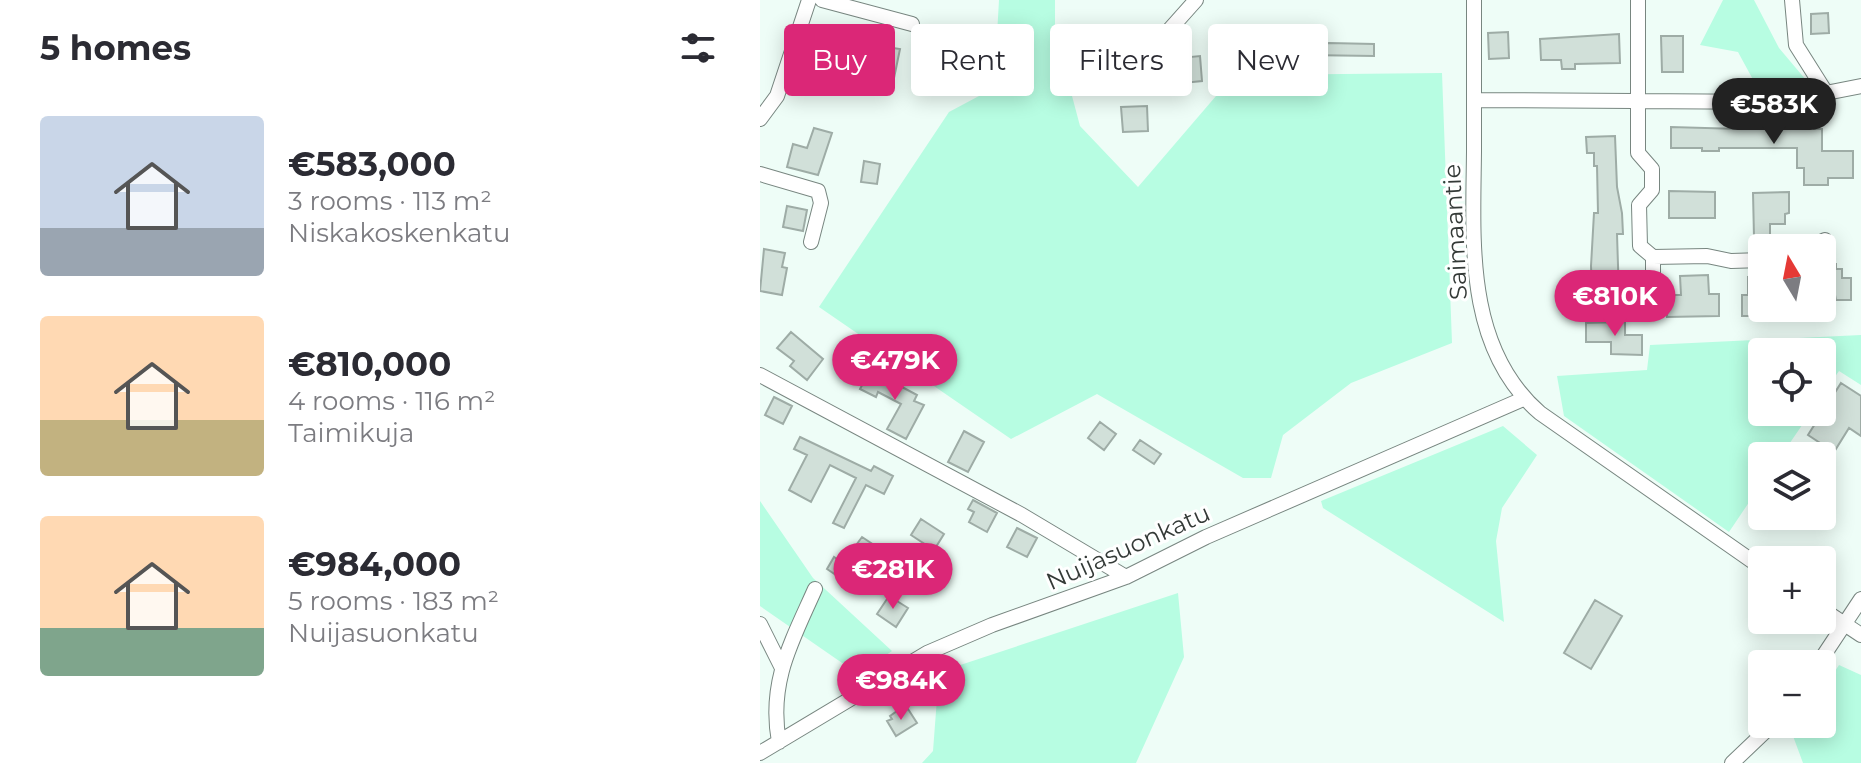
<!DOCTYPE html>
<html lang="en">
<head>
<meta charset="utf-8">
<style>
  :root { --surface:#fff; --page:#f7f7f7; --text:#2b2b33; --muted:#7c7c81; --accent:#db2777 }
  body { margin:0; font-family:Montserrat,sans-serif; background:var(--page); color:var(--text); height:100vh; display:flex; flex-direction:column; font-size:30px; white-space:nowrap }
  * { box-sizing:border-box; margin:0 }
  p { font-size:26px; color:var(--muted) }
  .icon { flex:none; width:44px; height:44px; fill:none; stroke:currentColor; stroke-width:2; stroke-linecap:round; stroke-linejoin:round }
  .map { position:relative; flex:1; overflow:hidden }
  .sheet { display:flex; flex-direction:column; background:var(--surface); width:760px }
  .sheet>* { flex:none }
  .hud { position:absolute; left:24px; top:24px; width:760px; height:72px; display:flex; gap:16px }
  .needle { width:52px; rotate:350deg }
  .buttons { position:absolute; left:988px; top:234px; display:grid; gap:16px }
  .buttons a { display:grid; place-items:center; width:88px; height:88px; border-radius:8px; background:var(--surface); box-shadow:0 4px 20px #0003; font-size:40px }
  .price { position:absolute; translate:-50% -68px; padding:0 18px; border-radius:28px; background:var(--accent); color:#fff; font-size:26px; line-height:52px; filter:drop-shadow(0 2px 4px #0008) }
  .price::after { content:''; position:absolute; left:50%; top:48px; width:24px; height:18px; margin-left:-12px; background:inherit; clip-path:polygon(0 0,100% 0,50% 100%) }
  .price.current { background:#222; color:#fff }
  ul { padding:0; list-style:none }
  li { display:flex; align-items:center; gap:24px; height:200px; padding:0 40px }
  li span { display:grid; place-items:center; flex:none; width:224px; height:160px; border-radius:8px; color:#555 }
  li>.icon { margin-inline-start:auto }
  span .icon { width:96px; height:96px; fill:#fffc; stroke-width:1 }
  li b { font-size:34px }
  h2 { display:flex; justify-content:space-between; align-items:center; height:96px; padding:0 40px; font-size:34px }
  .chip { padding:0 28px; border-radius:8px; background:var(--surface); box-shadow:0 4px 20px #0003; font-size:28px; line-height:72px }
  .chip.current { background:var(--accent); color:#fff }
  main { display:flex; flex:1; min-height:0 }
  .map>svg:first-child { display:block }
  .green { fill:#b7fde2 }
  .building { fill:#d1e0d9; stroke:#9eaca6; stroke-width:2 }
  .lines { fill:none; stroke-linecap:round; stroke-linejoin:round }
  .minor-casing { stroke:#788680; stroke-width:16 }
  .minor { stroke:#fff; stroke-width:14 }
  .labels { text-anchor:middle; dominant-baseline:central; stroke-width:6; stroke-linejoin:round; paint-order:stroke }
  .street-label { font-size:24px; fill:#343a37; stroke:#fff }
</style>
</head>
<body>
<main>
<section class="sheet">
<h2>5 homes<svg class="icon" aria-label="filters" viewBox="0 0 24 24"><path d="M4 7h16M4 17h16"/><circle cx="9" cy="7" r="2"/><circle cx="15" cy="17" r="2"/></svg></h2>
<ul>
<li><span style="background:linear-gradient(#c9d6e8 70%,#9aa5b1 0)"><svg class="icon" aria-label="home" viewBox="0 0 24 24"><path d="M3 11l9-7 9 7M6 9v11h12V9"/></svg></span><div><b>€583,000</b><p>3 rooms · 113 m²</p><p>Niskakoskenkatu</p></div></li>
<li><span style="background:linear-gradient(#ffd9b3 65%,#c2b280 0)"><svg class="icon" aria-label="home" viewBox="0 0 24 24"><path d="M3 11l9-7 9 7M6 9v11h12V9"/></svg></span><div><b>€810,000</b><p>4 rooms · 116 m²</p><p>Taimikuja</p></div></li>
<li><span style="background:linear-gradient(#ffd9b3 70%,#7fa58c 0)"><svg class="icon" aria-label="home" viewBox="0 0 24 24"><path d="M3 11l9-7 9 7M6 9v11h12V9"/></svg></span><div><b>€984,000</b><p>5 rooms · 183 m²</p><p>Nuijasuonkatu</p></div></li>
</ul>
</section>
<div class="map">
<svg width="1101" height="763" viewBox="0 0 1101 763">
  <rect width="100%" height="100%" fill="#eefdf7"/>
  <path class="green" d="M239,0H295V32L320,126L378,187L474,75L682,73L692,343L591,383L523,435L511,478H483L337,394L251,439L59,307L189,112L234,88Z
    M963,0H994L1019,48L1046,80L997,87L978,52L940,45Z
    M1101,335V385L1079,371L1062,395V352H1002V412H1051L1021,456H1002V483L969,532L804,416L797,376L887,370L890,345Z
    M743,426L777,455L742,508L736,541L744,622L563,508L561,501Z
    M0,501L53,578L132,651L98,674L0,606Z
    M418,593L424,657L376,763H162L173,751L179,672Z
    M1079,665L1101,675V763H1043L1033,736L1041,724H1062V691Z"/>
  <path class="building" d="M1068,13L1069,33L1051,34V14Z
    M366,30L369,49L323,54L321,35Z
    M748,32L749,58L729,59L728,33Z
    M859,34L860,63L815,64V69H802L801,60H781L780,39Z
    M901,36H923V72H902Z
    M76,39L140,49L134,78L111,73L114,61L73,52Z
    M430,40L431,57L440,56L442,81L423,83L422,65H412L410,44Z
    M569,43L614,44V56L545,55V46Z
    M191,59L213,63L210,84L187,81Z
    M46,69L65,74L60,94L47,91L49,83L43,82Z
    M387,106L388,131L363,132L361,107Z
    M986,121H997V125L1054,123V129H1062V151H1093V178H1068V185H1044V168H1037V148H959V151H942V148H911V127L980,129V126L986,125Z
    M54,128L72,133L58,175L27,167L33,144L47,148Z
    M855,136L857,187L862,213L863,234H857L859,296L837,297V291H832L831,266L834,213H838L837,166H834V153H827L826,137Z
    M104,161L120,164L117,184L101,182Z
    M909,191L955,192V218H909Z
    M1029,192V213L1025,214V224H1010V236L994,237L993,193Z
    M27,206L47,210L43,231L23,227Z
    M4,249L25,253L22,267L27,268L22,295L0,291Z
    M1064,264H1076V269H1082V278H1091V300H1076L1075,295H1062Z
    M948,275L949,294H959V316L907,317L906,295H921L920,276Z
    M1002,276V316H982V295H988V277Z
    M865,322V335H882V355L851,354V342H826V323Z
    M31,332L63,359L47,380L30,366L34,361L17,348Z
    M110,370L157,395L154,401L164,405L146,439L127,429L141,404L118,392L116,397L100,389Z
    M1081,383L1101,396V436L1089,428L1074,452L1048,435Z
    M14,397L32,406L23,424L5,415Z
    M340,422L356,434L344,450L328,438Z
    M204,431L224,442L208,472L188,462Z
    M40,437L111,471L114,466L133,476L124,494L106,485L84,528L73,523L96,478L70,465L51,502L29,490L47,455L34,449Z
    M380,440L401,454L394,464L373,450Z
    M213,500L237,513L227,532L209,522L214,512L208,509Z
    M161,519L184,534L174,550L151,535Z
    M257,528L277,538L267,557L247,547Z
    M102,537L120,549L107,568L100,564L88,583L67,569L74,557L83,563Z
    M129,596L148,608L136,627L117,614Z
    M835,600L862,616L831,669L804,653Z
    M140,709L142,712L148,709L157,723L136,736L127,721L132,719L130,716Z"/>
  <g class="lines">
    <g class="minor-casing">
      <path id="minor" d="M62,0L152,24
        M714,0C714,51 714,101 714,152C713,243 705,348 780,413L1002,568
        M878,0V153L892,169V190L879,205L880,246L893,257L947,256L971,261L1002,260
        M1032,0L1036,45L1065,91
        M395,46L436,0
        M714,100L1020,102L1101,86
        M0,119L17,96L49,0
        M0,174L58,191L61,203L51,242
        M1048,248L1065,240
        M893,305V257
        M0,375L262,515L366,577
        M1062,609L1101,635
        M0,624L21,666
        M1058,664L1101,599
        M19,742C8,682 32,641 55,589
        M0,753L167,653L232,625L366,577L446,537L763,399
        M972,763L1013,724"/>
    </g>
    <use href="#minor" class="minor"/>
  </g>
  <g class="labels">
    <g class="street-label">
      <text transform="translate(695 232) rotate(-93)">Saimaantie</text>
      <text transform="translate(368 547) rotate(-24)">Nuijasuonkatu</text>
    </g>
  </g>
</svg>
<div class="buttons">
<a><svg class="needle" viewBox="-14 -14 28 28"><path d="M0-13l5 13h-10z" fill="#e53935"/><path d="M0 13l5-13h-10z" fill="#7c7c81"/></svg></a>
<a><svg class="icon" aria-label="locate" viewBox="0 0 24 24"><circle cx="12" cy="12" r="6"/><path d="M12 2v4M12 18v4M2 12h4M18 12h4"/></svg></a>
<a><svg class="icon" aria-label="layers" viewBox="0 0 24 24"><path d="M12 4l9 5-9 5-9-5zM3 14l9 5 9-5"/></svg></a>
<a>+</a>
<a>−</a>
</div>
<b class="price current" style="left:1014px;top:146px">€583K</b>
<b class="price" style="left:855px;top:338px">€810K</b>
<b class="price" style="left:135px;top:402px">€479K</b>
<b class="price" style="left:133px;top:611px">€281K</b>
<b class="price" style="left:141px;top:722px">€984K</b>
<div class="hud">
<a class="chip current">Buy</a>
<a class="chip">Rent</a>
<a class="chip">Filters</a>
<a class="chip">New</a>
</div>
</div>
</main>
</body>
</html>
